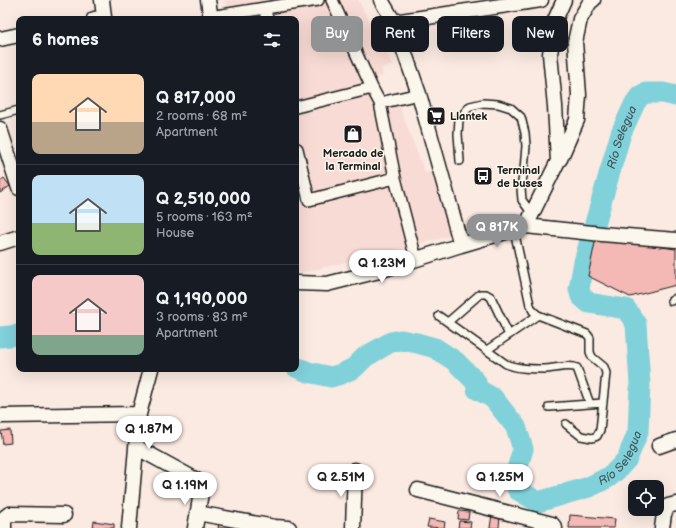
<!DOCTYPE html>
<html lang="en">
<head>
<meta charset="utf-8">
<style>
  :root { --surface:#171b24; --page:#242831; --text:#f1f3f6; --muted:#9ea1a6; --line:#363941; --accent:#919294 }
  body { margin:0; font-family:"Balsamiq Sans",sans-serif; background:var(--page); color:var(--text); height:100vh; display:flex; flex-direction:column; font-size:15px; white-space:nowrap }
  * { box-sizing:border-box; margin:0 }
  p { font-size:13px; color:var(--muted) }
  .icon { flex:none; width:22px; height:22px; fill:none; stroke:currentColor; stroke-width:2; stroke-linecap:round; stroke-linejoin:round }
  .map { position:relative; flex:1; overflow:hidden }
  .side { position:absolute; left:16px; top:16px; width:283px; height:356px; display:flex; flex-direction:column; background:var(--surface); border-radius:8px; box-shadow:0 4px 16px #0002 }
  .side>* { flex:none }
  .hud { position:absolute; left:311px; top:16px; width:305px; height:36px; display:flex; gap:8px }
  .controls { position:absolute; left:628px; top:480px; display:grid; gap:8px }
  .controls a { display:grid; place-items:center; width:36px; height:36px; border-radius:8px; background:var(--surface); box-shadow:0 4px 16px #0002; font-size:20px }
  .price { position:absolute; translate:-50% -34px; padding:0 9px; border-radius:14px; background:#fff; color:#222; font-size:13px; line-height:26px; filter:drop-shadow(0 1px 2px #0008) }
  .price::after { content:''; position:absolute; left:50%; top:24px; width:12px; height:9px; margin-left:-6px; background:inherit; clip-path:polygon(0 0,100% 0,50% 100%) }
  .price.current { background:var(--accent); color:#fff }
  ul { padding:0; list-style:none }
  li { display:flex; align-items:center; gap:12px; height:100px; padding:0 16px }
  li+li { border-top:1px solid var(--line) }
  li span { display:grid; place-items:center; flex:none; width:112px; height:80px; border-radius:8px; color:#555 }
  li>.icon { margin-inline-start:auto }
  span .icon { width:48px; height:48px; fill:#fffc; stroke-width:1 }
  li b { font-size:17px }
  h2 { display:flex; justify-content:space-between; align-items:center; height:48px; padding:0 16px; font-size:17px }
  .chip { padding:0 14px; border-radius:8px; background:var(--surface); box-shadow:0 4px 16px #0002; font-size:14px; line-height:36px }
  .chip.current { background:var(--accent); color:#fff }
  .map>svg:first-child { display:block }
  .built { fill:#f8dbd4 }
  .lines { fill:none; stroke-linecap:round; stroke-linejoin:round }
  .river { stroke:#81d1da; stroke-width:21 }
  .building { fill:#f4b8b5; stroke:#1c1c1c }
  .service-casing { stroke:#1c1c1c; stroke-width:10 }
  .pedestrian-casing { stroke:#1c1c1c; stroke-width:14 }
  .minor-casing { stroke:#1c1c1c; stroke-width:17 }
  .service { stroke:#fbf7ec; stroke-width:7 }
  .pedestrian { stroke:#fbf7ec; stroke-width:11 }
  .minor { stroke:#fbf7ec; stroke-width:14 }
  .labels { text-anchor:middle; dominant-baseline:central; stroke-width:3; stroke-linejoin:round; paint-order:stroke }
  .poi-label { font-size:11px; font-weight:bold; fill:#1c1c1c; stroke:#fbf7ec; text-anchor:start }
  .water-label { font-size:12px; font-style:italic; fill:#3f5b5e; stroke:#fbf7ec }
</style>
</head>
<body>
<div class="map">
<svg width="676" height="528" viewBox="0 0 676 528">
  <rect width="100%" height="100%" fill="#faeae1"/>
  <filter id="ink" filterUnits="userSpaceOnUse"><feTurbulence type="fractalNoise" baseFrequency=".025" numOctaves="2"/><feDisplacementMap in="SourceGraphic" scale="8" xChannelSelector="R" yChannelSelector="G"/><feConvolveMatrix kernelMatrix="1 2 1 2 8 2 1 2 1" color-interpolation-filters="sRGB"/></filter>
  <g filter="url(#ink)">
    <path class="built" d="M225,0H358L393,65L381,68L383,76L373,78L378,97L395,95L425,173L438,171L454,235L301,273H296V19H228Z"/>
    <g class="lines">
      <g class="river">
        <path d="M0,337L19,335"/>
        <path id="s1" d="M296,367L308,372L331,377L341,374L354,368L365,357L391,342L401,340L417,343L435,348L455,361L476,382L477,389L493,398L516,427L523,449L514,480L518,490L538,502L589,487L609,477L618,469L627,459L638,432L640,384L636,324L626,309L589,303L581,296L579,289L584,262L621,133L635,103L640,96L646,93H663L676,96"/>
      </g>
    </g>
    <path class="building" d="M4,178L10,186L0,193V181Z
      M596,238L676,249V285L630,297L588,276Z
      M10,430L11,443L3,444L1,431Z
      M459,511L469,512L468,520L458,519Z
      M492,514L500,515L499,528H490Z
      M570,515L615,519L614,528H569Z
      M429,519L445,522L444,528L427,527Z
      M94,521L114,524V528H93Z
      M459,521L471,522L470,528H458Z
      M219,522L242,528H218Z"/>
    <g class="lines">
      <g class="service-casing">
        <path id="service" d="M0,115L19,110
          M460,161L458,134L459,119L470,106L483,103L498,104L511,108L521,117L525,133L526,146L524,170L521,188L522,200L532,214
          M514,230L530,305L533,311L538,315L587,334L590,338V352L592,357L604,367L606,373L600,430L597,436L592,438L581,436L566,424
          M671,301L676,298
          M439,316L506,364C518,369 532,369 544,369C554,369 569,364 577,368L590,404
          M448,322L480,294H486L491,297L509,335
          M487,350L538,315
          M549,407L603,403"/>
      </g>
      <g class="pedestrian-casing">
        <path id="pedestrian" d="M332,0L372,88
          M265,8L318,0
          M210,17L265,8L267,19
          M296,107L372,88L380,103L419,94
          M297,149L309,200L395,178L380,103
          M395,178L416,259"/>
      </g>
      <g class="minor-casing">
        <path id="minor" d="M208,0L211,19
          M381,0L394,22L419,94L461,245
          M94,19L104,17L102,0
          M394,22L541,0
          M0,39L19,35
          M0,129L19,188
          M560,159L577,120L579,95L575,42L580,19L590,2L593,0
          M526,226L558,161L555,106L550,54L555,20L564,0
          M0,243L19,237
          M296,283L327,284L379,271L461,245L526,226L602,234L676,240
          M0,416L139,414
          M659,446L676,440
          M136,447L198,481L201,484L202,487L195,528
          M418,490L552,524L555,528
          M197,513L275,527L289,528
          M4,528V522L5,517L9,514L64,515
          M129,528L139,414L151,369
          M353,528L355,470
          M662,528L664,514L668,506L676,504"/>
      </g>
      <use href="#service" class="service"/>
      <use href="#pedestrian" class="pedestrian"/>
      <use href="#minor" class="minor"/>
    </g>
  </g>
  <defs>
    <g id="supermarket-square" transform="scale(1)"><rect x="-9" y="-9" width="18" height="18" rx="4" fill="#1c1c1c" stroke="#fbf7ec"/><path d="M-6-5.5h2.5l.6 2H6L4.5 2H-2.5L-4.4-4H-6ZM-1.5 3.2a1.3 1.3 0 1 0 .1 0ZM3 3.2a1.3 1.3 0 1 0 .1 0Z" fill="#fff"/></g>
    <g id="shop-square" transform="scale(1)"><rect x="-9" y="-9" width="18" height="18" rx="4" fill="#1c1c1c" stroke="#fbf7ec"/><path d="M-5-2.5h2.3a2.7 3.5 0 0 1 5.4 0H5L5.5 6h-11ZM-1.5-2.5h3a1.5 2.3 0 0 0-3 0Z" fill="#fff"/></g>
    <g id="bus-square" transform="scale(1)"><rect x="-9" y="-9" width="18" height="18" rx="4" fill="#1c1c1c" stroke="#fbf7ec"/><path d="M-5-6H5V4H4V6H2V4H-2V6H-4V4H-5ZM-3.5-4V0h7V-4ZM-3.5 1.2v1.5H-2V1.2ZM2 1.2v1.5H3.5V1.2Z" fill="#fff"/></g>
  </defs>
  <g fill-rule="evenodd">
    <use href="#supermarket-square" x="436" y="116"/>
    <use href="#shop-square" x="353" y="134"/>
    <use href="#bus-square" x="483" y="176"/>
  </g>
  <g class="labels">
    <g class="poi-label">
      <text x="450" y="116">Llantek</text>
      <text x="353" y="153" text-anchor="middle">Mercado de<tspan x="353" dy="13">la Terminal</tspan></text>
      <text x="497" y="170">Terminal<tspan x="497" dy="13">de buses</tspan></text>
    </g>
    <g class="water-label">
      <text stroke="none"><textPath href="#s1" startOffset="827">Río Selegua</textPath></text>
      <text stroke="none"><textPath href="#s1" startOffset="455">Río Selegua</textPath></text>
    </g>
  </g>
</svg>
<div class="controls">
<a><svg class="icon" aria-label="locate" viewBox="0 0 24 24"><circle cx="12" cy="12" r="6"/><path d="M12 2v4M12 18v4M2 12h4M18 12h4"/></svg></a>
</div>
<b class="price current" style="left:497px;top:248px">Q 817K</b>
<b class="price" style="left:382px;top:284px">Q 1.23M</b>
<b class="price" style="left:149px;top:450px">Q 1.87M</b>
<b class="price" style="left:341px;top:498px">Q 2.51M</b>
<b class="price" style="left:500px;top:498px">Q 1.25M</b>
<b class="price" style="left:185px;top:506px">Q 1.19M</b>
<div class="hud">
<a class="chip current">Buy</a>
<a class="chip">Rent</a>
<a class="chip">Filters</a>
<a class="chip">New</a>
</div>
<section class="side">
<h2>6 homes<svg class="icon" aria-label="filters" viewBox="0 0 24 24"><path d="M4 7h16M4 17h16"/><circle cx="9" cy="7" r="2"/><circle cx="15" cy="17" r="2"/></svg></h2>
<ul>
<li><span style="background:linear-gradient(#ffd9b3 60%,#b9a48a 0)"><svg class="icon" aria-label="home" viewBox="0 0 24 24"><path d="M3 11l9-7 9 7M6 9v11h12V9"/></svg></span><div><b>Q 817,000</b><p>2 rooms · 68 m²</p><p>Apartment</p></div></li>
<li><span style="background:linear-gradient(#bfe0f5 60%,#8fb573 0)"><svg class="icon" aria-label="home" viewBox="0 0 24 24"><path d="M3 11l9-7 9 7M6 9v11h12V9"/></svg></span><div><b>Q 2,510,000</b><p>5 rooms · 163 m²</p><p>House</p></div></li>
<li><span style="background:linear-gradient(#f6c9c9 75%,#7fa58c 0)"><svg class="icon" aria-label="home" viewBox="0 0 24 24"><path d="M3 11l9-7 9 7M6 9v11h12V9"/></svg></span><div><b>Q 1,190,000</b><p>3 rooms · 83 m²</p><p>Apartment</p></div></li>
</ul>
</section>
</div>
</body>
</html>
